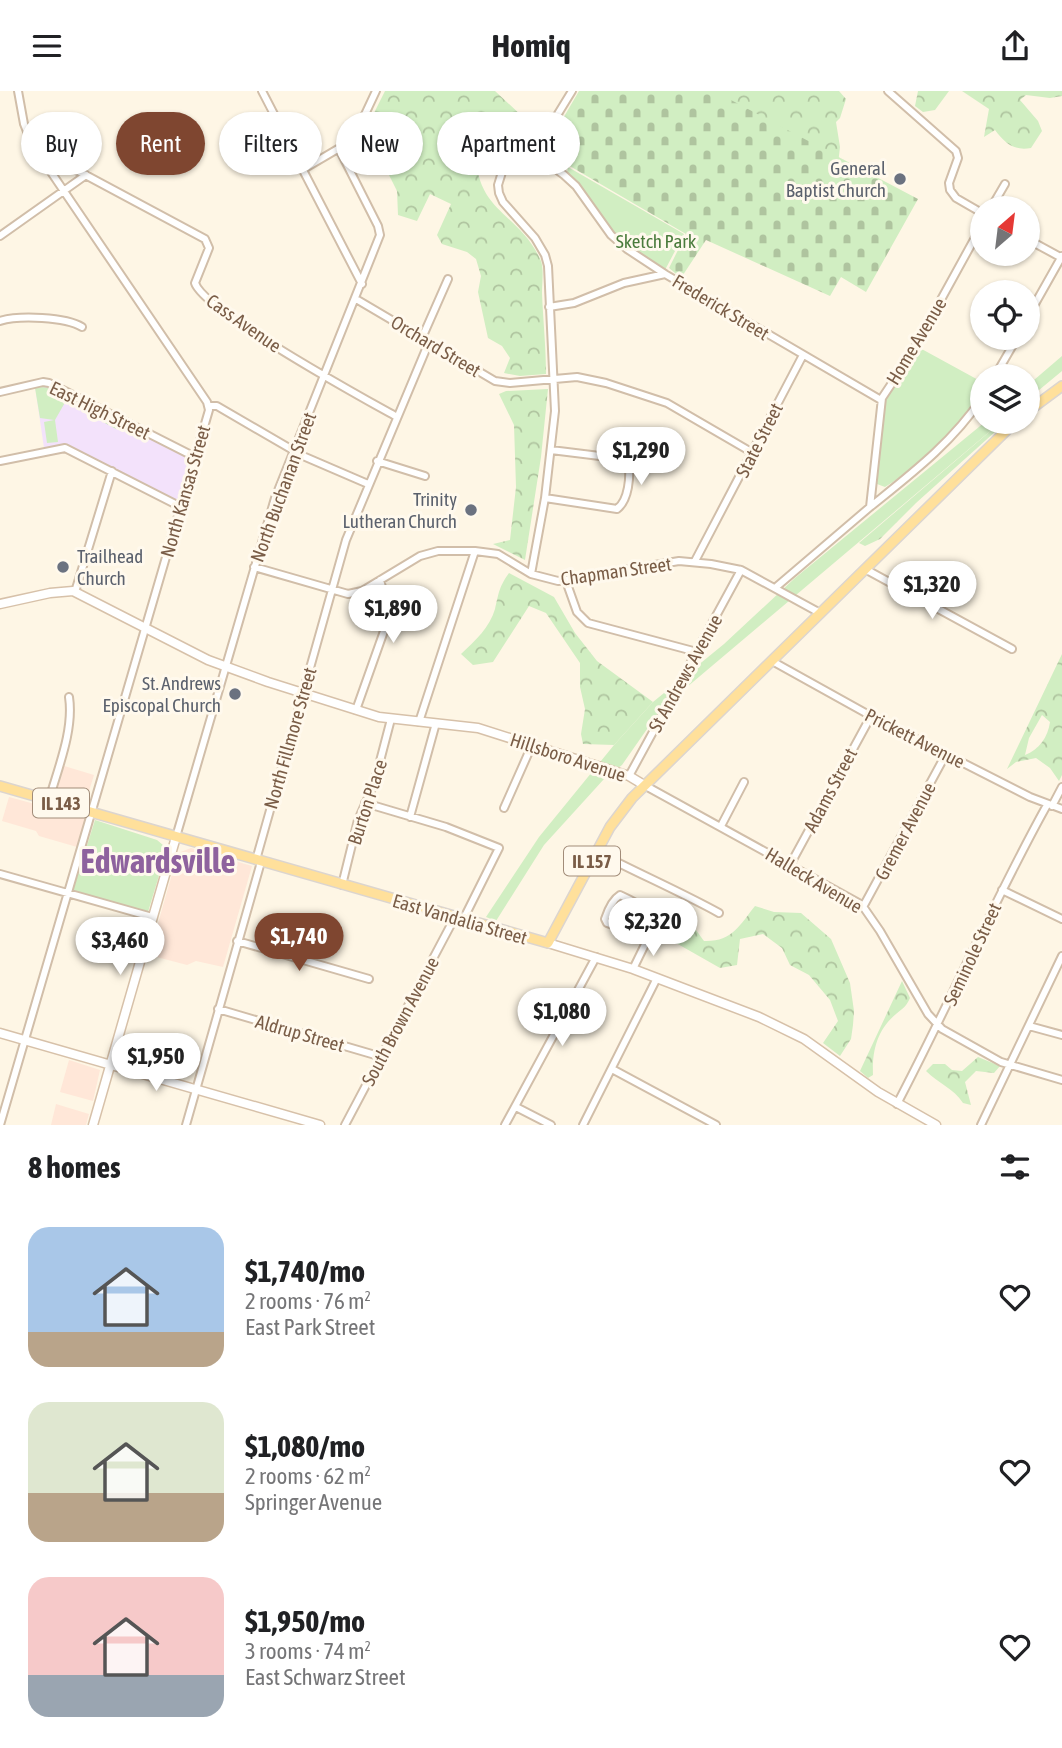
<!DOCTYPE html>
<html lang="en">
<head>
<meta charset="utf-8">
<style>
  :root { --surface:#fff; --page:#f6f6f6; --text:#202124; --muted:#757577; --accent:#7f4630 }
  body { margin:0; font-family:"Asap Condensed",sans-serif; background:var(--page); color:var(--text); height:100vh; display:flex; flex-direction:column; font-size:26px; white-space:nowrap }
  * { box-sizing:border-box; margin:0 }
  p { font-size:23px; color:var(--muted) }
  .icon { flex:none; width:38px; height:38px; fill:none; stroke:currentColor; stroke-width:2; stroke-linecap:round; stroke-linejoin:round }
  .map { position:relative; height:1034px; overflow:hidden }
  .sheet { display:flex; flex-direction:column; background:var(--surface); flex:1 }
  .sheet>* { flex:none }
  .guide { position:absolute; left:21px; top:21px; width:700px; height:63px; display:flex; gap:14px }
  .needle { width:46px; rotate:28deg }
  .buttons { position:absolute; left:970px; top:105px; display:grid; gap:14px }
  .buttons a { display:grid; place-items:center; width:70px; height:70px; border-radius:50%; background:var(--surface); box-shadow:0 2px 5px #0004; font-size:35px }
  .price { position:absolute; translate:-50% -60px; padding:0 16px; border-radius:24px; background:#fff; color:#222; font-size:23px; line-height:46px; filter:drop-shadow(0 2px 4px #0008) }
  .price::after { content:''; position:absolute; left:50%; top:42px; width:21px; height:16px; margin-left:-10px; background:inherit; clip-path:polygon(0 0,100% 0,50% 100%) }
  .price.current { background:var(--accent); color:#fff }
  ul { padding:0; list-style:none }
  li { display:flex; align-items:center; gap:21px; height:175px; padding:0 28px }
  li span { display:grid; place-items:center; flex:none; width:196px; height:140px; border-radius:21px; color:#555 }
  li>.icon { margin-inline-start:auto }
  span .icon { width:84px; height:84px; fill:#fffc; stroke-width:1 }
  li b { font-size:30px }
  h2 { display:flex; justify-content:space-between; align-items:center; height:84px; padding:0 28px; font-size:30px }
  .tag { padding:0 24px; border-radius:32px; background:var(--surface); box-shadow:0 2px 5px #0004; font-size:24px; line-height:63px }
  .tag.current { background:var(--accent); color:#fff }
  header { display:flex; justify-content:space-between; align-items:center; height:91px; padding:0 28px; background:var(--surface); font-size:32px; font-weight:700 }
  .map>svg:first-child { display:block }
  .commercial { fill:#ffe7d8 }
  .education { fill:#f3e2fb }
  .grass { fill:url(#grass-dots) }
  .forest { fill:url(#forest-crowns); fill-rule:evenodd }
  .cemetery { fill:url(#cemetery-stones) }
  .green { fill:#d1eec2 }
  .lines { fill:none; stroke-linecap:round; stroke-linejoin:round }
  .street-casing { stroke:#d1bea9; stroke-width:10 }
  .secondary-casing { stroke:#d7c1a9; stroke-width:11 }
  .primary-casing { stroke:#dcd5cf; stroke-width:12 }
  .street { stroke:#fff; stroke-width:6 }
  .secondary { stroke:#fff; stroke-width:8 }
  .primary { stroke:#ffe09b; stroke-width:9 }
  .worship-dot { fill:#6b7280; stroke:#fff9ed; stroke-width:2.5 }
  .labels { text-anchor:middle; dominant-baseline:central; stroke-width:6; stroke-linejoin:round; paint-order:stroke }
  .shield { fill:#fff9ed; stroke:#a28c79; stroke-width:2 }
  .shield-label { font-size:18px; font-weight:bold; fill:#7a5d47 }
  .worship-label { font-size:19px; fill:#5b616d; stroke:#fff9ed; text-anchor:end }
  .park-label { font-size:19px; fill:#4a7b3c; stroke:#fff9ed }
  .street-label { font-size:19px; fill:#7a5d47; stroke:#fff9ed }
  .town-label { font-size:33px; font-weight:bold; fill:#8e629e; stroke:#fff9ed }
</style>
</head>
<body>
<header><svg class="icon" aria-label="menu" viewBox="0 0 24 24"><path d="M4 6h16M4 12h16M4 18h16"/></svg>Homiq<svg class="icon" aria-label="share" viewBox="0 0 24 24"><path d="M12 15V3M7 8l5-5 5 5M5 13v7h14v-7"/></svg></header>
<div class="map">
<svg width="1062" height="1034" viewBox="0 0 1062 1034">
  <defs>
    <pattern id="grass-dots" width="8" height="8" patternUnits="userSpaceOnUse" patternTransform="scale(1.75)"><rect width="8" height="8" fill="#d1eec2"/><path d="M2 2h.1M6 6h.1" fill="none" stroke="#afc49f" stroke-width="1.8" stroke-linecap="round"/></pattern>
    <pattern id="forest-crowns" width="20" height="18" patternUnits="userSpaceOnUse" patternTransform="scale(1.75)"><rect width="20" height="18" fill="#d1eec2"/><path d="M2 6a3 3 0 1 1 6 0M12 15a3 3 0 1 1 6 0" fill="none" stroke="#afc49f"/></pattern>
    <pattern id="cemetery-stones" width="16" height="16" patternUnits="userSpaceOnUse" patternTransform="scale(1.75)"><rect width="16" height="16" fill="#d1eec2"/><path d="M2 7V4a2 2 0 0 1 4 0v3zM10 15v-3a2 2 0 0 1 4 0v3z" fill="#afc49f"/></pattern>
  </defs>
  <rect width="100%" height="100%" fill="#fef6e5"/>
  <path class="commercial" d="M61,674L94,684L85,713L53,703Z
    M9,706L86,727L77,756L39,745L36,740L2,730Z
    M191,757L252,775L223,876L196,870L187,874L149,864L178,762Z
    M69,969L100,979L93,1010L60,1001Z
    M56,1013L89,1023L86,1034H51Z"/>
  <path class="education" d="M35,295L50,296L189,366L178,409H174L69,354L62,353L44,357Z"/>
  <path class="grass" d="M65,304L133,339L132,342L121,336L116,338L103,331V328L97,325L95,327L81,319L75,313L71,314Z"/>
  <path class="forest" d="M385,0H495L523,26L538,47L534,56L511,57L505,47L492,41L475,21L468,22L463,29L469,40L479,48L476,51C472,123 518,118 541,170C544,179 542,192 542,202C543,229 546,255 546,283L520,285L504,282L510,267L502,255L488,247L478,201L481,185L476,168L467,161L442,153L437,144L451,113L430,103L417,130L398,124L397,100L385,76L375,65L370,30Z
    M699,0H839L846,8L840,27L836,31L840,56L838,73Z
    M918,0H949L935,19L923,21L915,15Z
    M962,0H1062V5L1050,7L1026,4L1020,9L1038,30L1042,40L1031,57C1013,60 1005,52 995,39L984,46L989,18Z
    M548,298L541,366L525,469L493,453L510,449L516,396L514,334L499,303L506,300Z
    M1001,331H1006L916,412L880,448L865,455L859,452Z
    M509,482L554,506L575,542L597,570L653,611L614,654L583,653L581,643L585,618L580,596V572L546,522L529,515L493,571L473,574L461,563C475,550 490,536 495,518C499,501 499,496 509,482Z
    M1062,563V684L1059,690L1050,677L1036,667L1016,671L1007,678ZM1042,624L1050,631C1048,646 1039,659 1025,664L1029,647Z
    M755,815L774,821L801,822L831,848L850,892L854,920L853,934L851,948L840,965L823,952L838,930L830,909L809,884L790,874L782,857L763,843L740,848L737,874L720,877L676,852L672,832L657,821C683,821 690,830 704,850C732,851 739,835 755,815Z
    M902,890L910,907C906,916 903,917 896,923C877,939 872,960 873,984L868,987L860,980Z
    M978,966L1000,975L994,982L976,980L965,991L971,1014L963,1012C953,997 938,992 926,980L933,973H945L952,979L962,980Z"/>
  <path class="cemetery" d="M579,0H714L918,108L866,201L841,186L830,205L706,149L681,187L669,177L686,143L544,60Z"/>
  <path class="green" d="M568,76L684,143L665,179C649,170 632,161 618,148C597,129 589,101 567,82Z
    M918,256L982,291C982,323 911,381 885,396L877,393L884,310Z
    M1062,265V280L1027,309V295Z
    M42,296C51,297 63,300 67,308L55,329L58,351L47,352L44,331L54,329L40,327L35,297Z
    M985,331H1001L661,618L622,674L604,688L544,754L496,830L486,826L539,746L614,654L653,611L724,553L795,487Z
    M95,729L157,749L163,754L164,768L148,821L73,799Z"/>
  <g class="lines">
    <g class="street-casing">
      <path id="street" d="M262,0L362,193
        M888,0L956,60L958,67L949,92L950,99L956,107L982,122
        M37,58L205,148L209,157L195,192C204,220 363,307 397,326
        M534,62L572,0
        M302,79L353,49L376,0
        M991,117L1005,93
        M0,145L86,84
        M1027,148L1062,167
        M356,208L495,290L510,292L577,286L606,292L667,312L753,362
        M549,216L574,212L624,192L665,183L881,309
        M1027,227L1062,165
        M0,230C19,224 66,226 82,236
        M422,247L448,188
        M995,285L1017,247
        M0,301L43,291L49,292L195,366
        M209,315H217L303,365L368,393
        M0,370L65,357L181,416
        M377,370L425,385
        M545,407L617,418C629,409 630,386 629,372L624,368L551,359
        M870,416C911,383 952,352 982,307
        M695,470L803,264
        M254,476L348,503L362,500L420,465L438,460H475L498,463L531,483L558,490L679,470L711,473L741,479L820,522
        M865,478L1012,558
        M531,483L545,407L555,320L548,175L545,164L535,147L503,111L499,102L498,94L503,78L509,68L518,61L534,62L564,84L576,95L611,144L627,158L665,183
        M566,490L577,521L588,532L697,561
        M775,497L870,416L882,307L910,265L982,134
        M75,501L112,380
        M772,570L871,625L1030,706L1062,718
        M356,619L389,526L388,517L380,489
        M419,631L475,460
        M629,685L741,479
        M644,694L862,814L880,840L928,923L942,938L1001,971L1062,989
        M49,709C58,677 74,639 69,606
        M365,712L446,736L499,757L463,829
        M1052,715L1062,696
        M504,717L532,654
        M410,726L436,632
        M721,735L744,691
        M176,746L275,407L380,144L378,135L339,58
        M597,761C637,782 679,800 719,822
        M256,769L346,449L429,251
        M790,774L871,625
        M0,783L152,826
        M342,794L358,729L374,693L391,628
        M1002,799L1062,828
        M863,816L946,663
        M237,850L369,888
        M633,878L653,837C652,818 635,811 620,804C612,809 608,819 605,828L607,832L648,846
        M218,918L382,966
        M1029,935L1062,944
        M612,978L716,1034
        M897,1013C949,914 993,811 1047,714
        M516,1016L551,1034
        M0,1034L209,319L207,311L32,53L24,33L18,0
        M186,1034L261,771
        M345,1034L455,826
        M505,1034L596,866
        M583,1034L657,887
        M981,1034L1062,865"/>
    </g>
    <g class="secondary-casing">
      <path id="secondary" d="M0,513L50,502L73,500L208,569L268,591L379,626L478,637L629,685L644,694
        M548,852L633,878L759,926L804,948L878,1001L936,1034
        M0,942L320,1034
        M93,1034L176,746"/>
    </g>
    <g class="primary-casing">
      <path id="primary" d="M1027,321L1062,295
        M0,695L548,852L610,736L632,707L1015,331"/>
    </g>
    <use href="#street" class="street"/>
    <use href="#secondary" class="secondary"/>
    <use href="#primary" class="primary"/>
  </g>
  <g class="worship-dot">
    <circle cx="900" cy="88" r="7"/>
    <circle cx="471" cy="419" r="7"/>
    <circle cx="63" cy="476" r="7"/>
    <circle cx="235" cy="603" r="7"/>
  </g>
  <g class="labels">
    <g class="shield">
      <rect x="33" y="697.5" width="56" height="29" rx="5"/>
      <rect x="564" y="755.5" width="56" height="29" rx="5"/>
    </g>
    <g class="shield-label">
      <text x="61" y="712">IL 143</text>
      <text x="592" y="770">IL 157</text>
    </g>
    <g class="worship-label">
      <text x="886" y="77">General<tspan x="886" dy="22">Baptist Church</tspan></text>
      <text x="457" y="408">Trinity<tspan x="457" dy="22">Lutheran Church</tspan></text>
      <text x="77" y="465" text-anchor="start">Trailhead<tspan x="77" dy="22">Church</tspan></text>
      <text x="221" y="592">St. Andrews<tspan x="221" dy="22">Episcopal Church</tspan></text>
    </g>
    <g class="park-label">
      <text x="656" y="150">Sketch Park</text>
    </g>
    <g class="street-label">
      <text transform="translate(721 216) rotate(31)">Frederick Street</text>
      <text transform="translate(244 232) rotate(35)">Cass Avenue</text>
      <text transform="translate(916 250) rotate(-59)">Home Avenue</text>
      <text transform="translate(436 255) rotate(31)">Orchard Street</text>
      <text transform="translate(100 319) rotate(26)">East High Street</text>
      <text transform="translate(759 349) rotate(-63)">State Street</text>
      <text transform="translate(283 396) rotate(-70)">North Buchanan Street</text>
      <text transform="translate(185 400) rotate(-74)">North Kansas Street</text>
      <text transform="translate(616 480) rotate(-8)">Chapman Street</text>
      <text transform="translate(685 582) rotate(-61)">St Andrews Avenue</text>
      <text transform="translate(290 647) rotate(-74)">North Fillmore Street</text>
      <text transform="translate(915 647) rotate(27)">Prickett Avenue</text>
      <text transform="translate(568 666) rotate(18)">Hillsboro Avenue</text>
      <text transform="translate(830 699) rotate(-62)">Adams Street</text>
      <text transform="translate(367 711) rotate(-72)">Burton Place</text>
      <text transform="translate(905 740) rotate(-62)">Gremer Avenue</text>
      <text transform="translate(814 789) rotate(31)">Halleck Avenue</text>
      <text transform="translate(460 828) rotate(16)">East Vandalia Street</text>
      <text transform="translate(972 863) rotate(-65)">Seminole Street</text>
      <text transform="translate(400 930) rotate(-62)">South Brown Avenue</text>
      <text transform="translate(300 942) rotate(16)">Aldrup Street</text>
    </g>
    <g class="town-label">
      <text x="158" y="770">Edwardsville</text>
    </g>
  </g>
</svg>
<div class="buttons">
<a><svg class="needle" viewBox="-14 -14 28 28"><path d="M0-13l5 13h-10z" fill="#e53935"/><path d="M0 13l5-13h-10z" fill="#757577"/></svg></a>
<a><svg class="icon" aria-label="locate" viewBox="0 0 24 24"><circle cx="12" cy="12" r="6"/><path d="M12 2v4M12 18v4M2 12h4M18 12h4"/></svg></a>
<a><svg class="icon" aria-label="layers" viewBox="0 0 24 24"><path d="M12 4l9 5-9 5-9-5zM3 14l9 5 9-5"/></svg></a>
</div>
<b class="price" style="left:641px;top:396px">$1,290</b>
<b class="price" style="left:932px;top:530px">$1,320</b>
<b class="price" style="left:393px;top:554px">$1,890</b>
<b class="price" style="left:653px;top:867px">$2,320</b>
<b class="price current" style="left:299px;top:882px">$1,740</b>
<b class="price" style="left:120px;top:886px">$3,460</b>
<b class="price" style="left:562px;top:957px">$1,080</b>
<b class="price" style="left:156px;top:1002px">$1,950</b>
<div class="guide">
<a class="tag">Buy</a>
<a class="tag current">Rent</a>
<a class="tag">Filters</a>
<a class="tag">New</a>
<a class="tag">Apartment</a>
</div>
</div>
<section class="sheet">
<h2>8 homes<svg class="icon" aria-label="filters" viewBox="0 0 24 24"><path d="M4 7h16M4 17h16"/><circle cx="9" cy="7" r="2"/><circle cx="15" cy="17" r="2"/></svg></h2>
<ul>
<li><span style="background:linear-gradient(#a9c7e8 75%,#b9a48a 0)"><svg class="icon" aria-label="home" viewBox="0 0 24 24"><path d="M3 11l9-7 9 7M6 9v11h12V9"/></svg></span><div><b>$1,740/mo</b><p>2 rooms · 76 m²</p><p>East Park Street</p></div><svg class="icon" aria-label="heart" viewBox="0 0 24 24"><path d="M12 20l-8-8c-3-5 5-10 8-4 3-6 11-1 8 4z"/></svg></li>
<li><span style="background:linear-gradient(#dfe7d0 65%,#b9a48a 0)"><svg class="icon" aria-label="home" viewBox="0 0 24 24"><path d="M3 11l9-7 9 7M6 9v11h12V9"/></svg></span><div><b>$1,080/mo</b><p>2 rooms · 62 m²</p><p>Springer Avenue</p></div><svg class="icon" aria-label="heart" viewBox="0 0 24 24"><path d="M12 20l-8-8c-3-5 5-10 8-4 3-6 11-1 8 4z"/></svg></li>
<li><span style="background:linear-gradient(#f6c9c9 70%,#9aa5b1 0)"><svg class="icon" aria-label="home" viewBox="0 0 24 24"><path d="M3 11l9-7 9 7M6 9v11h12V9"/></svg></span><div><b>$1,950/mo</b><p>3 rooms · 74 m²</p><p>East Schwarz Street</p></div><svg class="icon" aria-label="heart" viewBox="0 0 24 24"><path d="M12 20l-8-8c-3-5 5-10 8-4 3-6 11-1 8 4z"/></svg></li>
</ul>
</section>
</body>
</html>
